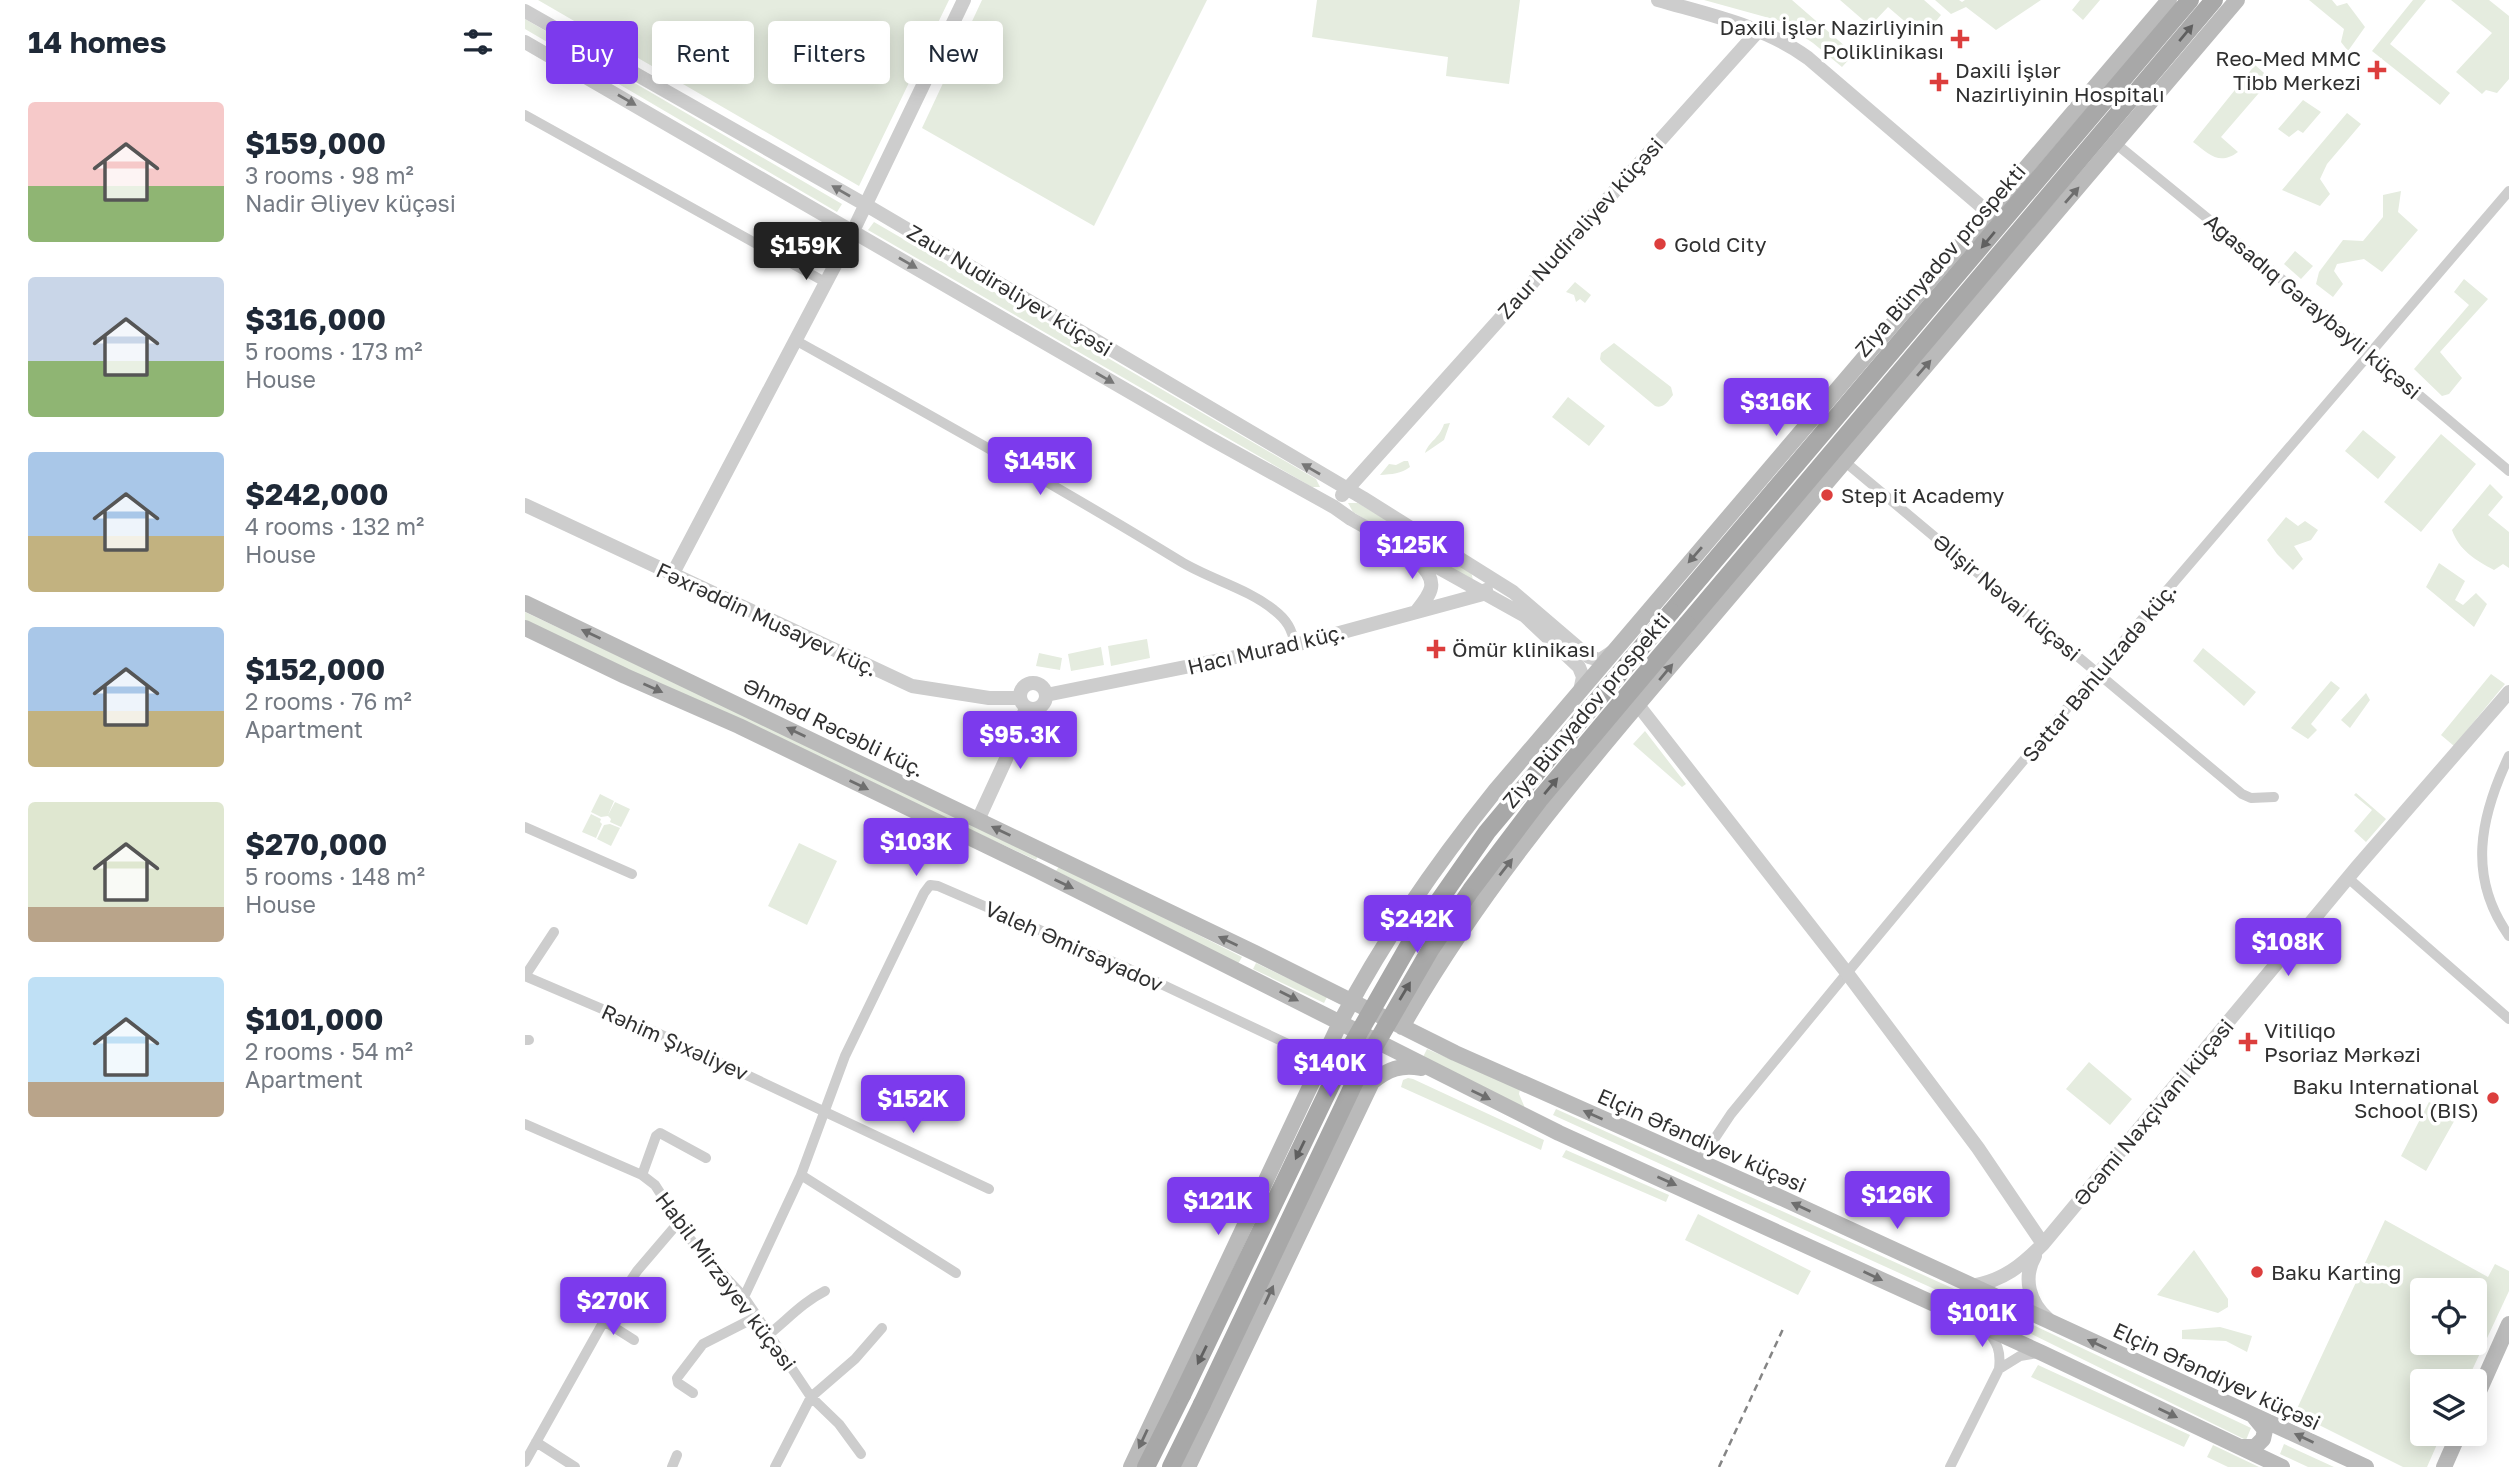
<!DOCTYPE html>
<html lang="en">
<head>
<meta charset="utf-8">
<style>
  :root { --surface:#fff; --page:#f2f2f3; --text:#1f2937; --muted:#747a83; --accent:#7c3aed }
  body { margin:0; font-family:"Golos Text",sans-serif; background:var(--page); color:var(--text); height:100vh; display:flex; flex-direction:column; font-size:26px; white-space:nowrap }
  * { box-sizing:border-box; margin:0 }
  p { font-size:23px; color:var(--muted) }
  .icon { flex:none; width:38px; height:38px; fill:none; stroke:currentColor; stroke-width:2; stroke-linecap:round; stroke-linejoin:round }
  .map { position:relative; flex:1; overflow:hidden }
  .drawer { display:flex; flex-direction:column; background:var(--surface); width:525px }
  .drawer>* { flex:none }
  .hud { position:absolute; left:21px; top:21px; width:665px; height:63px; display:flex; gap:14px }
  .buttons { position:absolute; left:1885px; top:1278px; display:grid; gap:14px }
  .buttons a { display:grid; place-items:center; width:77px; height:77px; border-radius:7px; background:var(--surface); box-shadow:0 4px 18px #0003; font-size:35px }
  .price { position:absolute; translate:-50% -60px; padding:0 16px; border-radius:7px; background:var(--accent); color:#fff; font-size:23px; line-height:46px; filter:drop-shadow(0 2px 4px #0008) }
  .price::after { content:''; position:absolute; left:50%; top:42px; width:21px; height:16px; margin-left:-10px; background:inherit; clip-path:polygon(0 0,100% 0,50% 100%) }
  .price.active { background:#222; color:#fff }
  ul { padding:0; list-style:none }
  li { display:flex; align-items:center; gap:21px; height:175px; padding:0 28px }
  li span { display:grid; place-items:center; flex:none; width:196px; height:140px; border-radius:7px; color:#555 }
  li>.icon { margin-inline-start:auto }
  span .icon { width:84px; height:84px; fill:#fffc; stroke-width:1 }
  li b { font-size:30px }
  h2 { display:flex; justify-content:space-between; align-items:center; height:84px; padding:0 28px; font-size:30px }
  .chip { padding:0 24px; border-radius:7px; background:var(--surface); box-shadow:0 4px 18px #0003; font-size:24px; line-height:63px }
  .chip.active { background:var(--accent); color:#fff }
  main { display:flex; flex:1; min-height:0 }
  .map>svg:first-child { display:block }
  .green { fill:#e5ecdf; fill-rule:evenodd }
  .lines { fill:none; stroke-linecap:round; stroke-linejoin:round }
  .minor { stroke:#cdcdcd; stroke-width:10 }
  .tertiary { stroke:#cdcdcd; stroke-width:14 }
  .secondary { stroke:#bababa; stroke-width:16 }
  .primary { stroke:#a8a8a8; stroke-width:18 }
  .rail { stroke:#858585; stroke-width:2.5; stroke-dasharray:7 5; stroke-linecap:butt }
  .primary-bridge { stroke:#a8a8a8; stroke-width:18 }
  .oneway { fill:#606060 }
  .oneway2 { fill:#777 }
  .oneway3 { fill:#6e6e6e }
  .poi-dot { fill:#dc3e3d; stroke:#fff; stroke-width:2.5 }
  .labels { text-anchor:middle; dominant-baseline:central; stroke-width:7; stroke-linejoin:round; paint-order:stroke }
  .poi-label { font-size:21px; fill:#303030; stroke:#fff; text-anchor:start }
  .street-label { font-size:21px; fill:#303030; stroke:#fff }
</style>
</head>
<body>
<main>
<section class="drawer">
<h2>14 homes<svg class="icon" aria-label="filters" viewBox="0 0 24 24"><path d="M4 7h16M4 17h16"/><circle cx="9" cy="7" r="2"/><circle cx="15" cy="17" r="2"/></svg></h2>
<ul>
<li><span style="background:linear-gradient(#f6c9c9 60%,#8fb573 0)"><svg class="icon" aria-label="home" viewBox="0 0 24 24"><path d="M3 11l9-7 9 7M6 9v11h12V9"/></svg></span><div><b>$159,000</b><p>3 rooms · 98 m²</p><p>Nadir Əliyev küçəsi</p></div></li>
<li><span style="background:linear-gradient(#c9d6e8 60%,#8fb573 0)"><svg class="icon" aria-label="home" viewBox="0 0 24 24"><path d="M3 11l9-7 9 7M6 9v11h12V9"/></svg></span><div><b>$316,000</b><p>5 rooms · 173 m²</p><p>House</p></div></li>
<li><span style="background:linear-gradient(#a9c7e8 60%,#c2b280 0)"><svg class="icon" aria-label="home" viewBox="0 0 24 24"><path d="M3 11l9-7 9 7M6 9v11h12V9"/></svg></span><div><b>$242,000</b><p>4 rooms · 132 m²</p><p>House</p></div></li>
<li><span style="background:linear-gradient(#a9c7e8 60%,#c2b280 0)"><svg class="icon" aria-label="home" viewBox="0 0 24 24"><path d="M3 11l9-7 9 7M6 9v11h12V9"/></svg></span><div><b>$152,000</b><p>2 rooms · 76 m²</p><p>Apartment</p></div></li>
<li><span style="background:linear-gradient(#dfe7d0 75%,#b9a48a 0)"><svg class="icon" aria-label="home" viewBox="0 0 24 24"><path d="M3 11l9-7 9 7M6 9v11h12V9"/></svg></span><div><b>$270,000</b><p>5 rooms · 148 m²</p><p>House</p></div></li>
<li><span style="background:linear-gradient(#bfe0f5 75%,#b9a48a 0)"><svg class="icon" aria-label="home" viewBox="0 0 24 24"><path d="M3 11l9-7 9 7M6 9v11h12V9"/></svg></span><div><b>$101,000</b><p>2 rooms · 54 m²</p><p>Apartment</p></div></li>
</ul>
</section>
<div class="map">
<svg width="1984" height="1467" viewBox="0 0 1984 1467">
  <rect width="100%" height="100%" fill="#fff"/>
  <path class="green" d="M13,0H424L334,186Z
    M457,0H682L569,226L397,128Z
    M792,0H995L984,84L921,76L923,57L787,37Z
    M1179,0H1267L1329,54L1317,67L1288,43L1255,21Z
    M1315,0H1399L1416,15L1398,37L1363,7L1345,26Z
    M1410,0H1434L1437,2L1440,0H1516L1471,30L1441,7L1426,14Z
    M1555,0H1575L1558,20L1547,10Z
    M1784,0H1807L1812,6L1822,3L1840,27L1823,51L1816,42L1819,29Z
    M1888,0H1901L1865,44L1925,93L1915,105L1847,51Z
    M1926,0H1964L1984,16V79L1972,93L1961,90L1957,94L1931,72L1967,33Z
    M0,19L317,204L312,212L0,29Z
    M1730,65L1746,79L1696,137L1713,152C1694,166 1684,154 1668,142Z
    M1778,100L1796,112L1778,133L1773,130L1764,137L1753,129Z
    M1822,113L1836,124L1802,164L1795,179L1805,194L1795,206L1757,190Z
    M1876,191L1873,212L1893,230L1857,272L1839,259L1812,264L1809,271L1818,284L1808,297L1791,284L1794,272L1818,240L1838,241L1858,217V195Z
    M349,222L791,479L795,487H787L343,230Z
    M1770,251L1788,266L1776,279L1759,264Z
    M1939,279L1963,299L1915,352L1937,378L1924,394L1917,396L1889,369L1944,305L1929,292Z
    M1050,282L1066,295L1060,303L1055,299L1051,302L1049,295L1041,292Z
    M1089,343L1146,387L1148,395C1143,401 1139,409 1130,406L1077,362L1075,359L1076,353Z
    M1043,397L1080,426L1064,446L1027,417Z
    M925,423L919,440L900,453C904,441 914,439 919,424Z
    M1838,430L1871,457L1853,479L1820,451Z
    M1916,434L1951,464L1896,532L1859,502Z
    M879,461H883L885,467C876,474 867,474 855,475L864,464L871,465Z
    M1965,484L1978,497L1963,515L1984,532V568L1978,564L1969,570C1950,560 1934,550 1927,530Z
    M823,503H833L946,571L949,585L828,512Z
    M1761,517L1773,526L1780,521L1793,530L1786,540L1769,546L1778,559L1768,570L1752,554L1742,540Z
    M1914,563L1940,581L1930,600L1938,605L1951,593L1962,604L1949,627L1901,587Z
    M0,612L514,854L511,860L0,623Z
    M622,639L625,658L586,666L583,646Z
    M576,647L579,665L546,671L543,654Z
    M1678,648L1731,692L1719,706L1668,661Z
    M514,653L537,658L535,670L511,666Z
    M1966,674L1980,684L1929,746L1916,735Z
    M1806,681L1815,688L1786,724L1792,730L1783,739L1766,728Z
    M1841,693L1845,700L1825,728L1816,720Z
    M1120,731L1161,784L1157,787L1108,744Z
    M1831,793L1861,819L1841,842L1829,831L1847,810L1829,795Z
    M75,794L89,801L83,815L90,802L105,809L96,827L85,822L86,819L83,816L76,817L66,812Z
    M66,814L76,819L75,822L77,824L71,838L57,832Z
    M85,824L95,828L86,846L72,839L79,825Z
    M274,843L312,861L282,925L243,906Z
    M535,865L717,957L713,964L531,871Z
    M731,963L802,997L799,1003L728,969Z
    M902,1049L995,1089L994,1094L1000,1108L898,1057Z
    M1564,1062L1607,1099L1585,1125L1541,1089Z
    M883,1078L888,1079L1019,1140L1016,1150L876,1087L878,1080Z
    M1904,1102L1932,1116L1901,1171L1876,1156Z
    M1031,1109L1489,1316L1726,1428L1721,1440L1486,1324L1028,1115Z
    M1041,1150L1144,1195L1141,1202L1037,1157Z
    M1173,1214L1286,1271L1273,1295L1160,1240Z
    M1860,1220L1963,1277L1970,1264L1984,1271V1291L1942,1381H1897V1433H1917L1902,1467H1878L1770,1413ZM1897,1290H1950V1342H1897Z
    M1669,1250L1703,1299V1307L1693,1313L1632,1295Z
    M1695,1327L1727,1336L1722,1352L1701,1341L1657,1339V1330Z
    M1513,1365L1665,1435L1659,1447L1506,1377Z
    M1759,1444L1809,1467H1783L1755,1454Z
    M1688,1445L1734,1467H1703L1682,1457Z"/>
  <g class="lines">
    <path class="minor" d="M0,115L300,282
      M1590,143L1747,271L1984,471
      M270,340C399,412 529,484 655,561C684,579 722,588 749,610C762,620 767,629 770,645
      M1319,461L1717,794L1726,798L1749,797
      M1984,756C1955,817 1942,877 1984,936
      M0,827L107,874
      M1823,878L1984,1019
      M0,976L124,1029L464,1189
      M0,976L29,932
      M0,1040H4
      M0,1124L117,1175L130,1185L164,1238L219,1297L286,1397L314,1424L336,1454
      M1174,1162L1206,1114L1322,973L1572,672L1984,191
      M117,1175L131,1136L135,1133L181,1158
      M276,1175L431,1273
      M219,1297L276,1175L320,1056L399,893L405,885L413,886L600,967L797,1060
      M79,1321L109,1340
      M243,1335C263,1319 278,1302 300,1291
      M1474,1369L1495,1356L1513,1353
      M168,1393L153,1383L152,1378L178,1344L231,1317
      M11,1442L50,1467
      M0,1462L79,1321L112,1271L153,1223
      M147,1467L152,1455
      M250,1467L286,1397L330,1359L357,1328
      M1425,1467L1474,1369C1476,1352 1473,1342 1460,1329"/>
    <path class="tertiary" d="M1133,0C1185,15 1239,26 1283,58L1464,213
      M0,11L341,205L838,498L988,592L1064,657L1075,660L1087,652
      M0,42L686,439L809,507L826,519L1000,616L1054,667L1058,677L1055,691
      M817,495L1234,30
      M0,505L387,686L464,698H494
      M147,575L328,231L439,0
      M891,612C906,593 915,583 894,563
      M495 696a13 13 0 1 1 26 0a13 13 0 1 1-26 0Z
      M521,695L770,645L958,594L961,590
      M1113,705L1322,973L1453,1148L1518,1244
      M453,820L481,759L501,708
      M1510,1256C1497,1279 1505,1303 1523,1319
      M1447,1286C1479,1280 1496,1266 1518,1244L1832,867L1984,692"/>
    <path class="secondary" d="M0,603L730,953L930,1053L1259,1199L1841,1467
      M0,628L100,676L214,726L512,870L1034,1133L1517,1353L1757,1467
      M877,1027C968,866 1093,729 1212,588C1378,392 1546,196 1712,0
      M1950,1400L1984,1324
      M1716,1447H1730L1738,1439L1740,1430L1730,1418
      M606,1467L815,1023C858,940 912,863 970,791L1644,0
      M663,1467L847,1082C863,1069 877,1064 896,1068
      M1919,1467L1934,1433"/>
    <path class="primary" d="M1146,612L1665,0
      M1162,624L1689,0
      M621,1467L657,1395
      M646,1467L677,1404"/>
    <path class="rail" d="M1194,1467L1258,1329"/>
    <path class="primary-bridge" d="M657,1395L816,1064L888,938L962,832L1146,612
      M677,1404L834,1073L905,950L946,890L1014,800L1162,624"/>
  </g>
  <defs><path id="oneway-solid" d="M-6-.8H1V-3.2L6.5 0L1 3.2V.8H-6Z" transform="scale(1.75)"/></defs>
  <g class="oneway">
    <use href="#oneway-solid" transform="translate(1661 33) rotate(-50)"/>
    <use href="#oneway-solid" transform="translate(1463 240) rotate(130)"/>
    <use href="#oneway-solid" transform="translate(1026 786) rotate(-50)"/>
    <use href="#oneway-solid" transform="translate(880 991) rotate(-59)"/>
    <use href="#oneway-solid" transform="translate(775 1150) rotate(116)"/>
    <use href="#oneway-solid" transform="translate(677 1355) rotate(116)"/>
  </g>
  <g class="oneway2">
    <use href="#oneway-solid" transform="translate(102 100) rotate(30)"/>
    <use href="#oneway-solid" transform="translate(316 191) rotate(-150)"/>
    <use href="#oneway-solid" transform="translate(383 263) rotate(30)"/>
    <use href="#oneway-solid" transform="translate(580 378) rotate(30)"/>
    <use href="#oneway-solid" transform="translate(786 469) rotate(-150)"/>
  </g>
  <g class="oneway3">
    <use href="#oneway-solid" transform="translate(1547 195) rotate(-49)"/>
    <use href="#oneway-solid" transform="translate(1399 368) rotate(-49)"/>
    <use href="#oneway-solid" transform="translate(1170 555) rotate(131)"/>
    <use href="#oneway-solid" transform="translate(66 634) rotate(-155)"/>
    <use href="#oneway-solid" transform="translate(1141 672) rotate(-50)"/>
    <use href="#oneway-solid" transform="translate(128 688) rotate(24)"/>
    <use href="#oneway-solid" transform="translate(271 732) rotate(-154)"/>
    <use href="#oneway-solid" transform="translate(334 785) rotate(26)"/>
    <use href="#oneway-solid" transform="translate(476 831) rotate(-154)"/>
    <use href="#oneway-solid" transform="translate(981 867) rotate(-52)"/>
    <use href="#oneway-solid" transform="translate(539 884) rotate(26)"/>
    <use href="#oneway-solid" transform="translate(703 941) rotate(-155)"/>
    <use href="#oneway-solid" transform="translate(764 996) rotate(27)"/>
    <use href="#oneway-solid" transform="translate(956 1095) rotate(26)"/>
    <use href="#oneway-solid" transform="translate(1068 1115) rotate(-156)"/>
    <use href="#oneway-solid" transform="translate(1142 1181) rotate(24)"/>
    <use href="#oneway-solid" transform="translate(1276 1207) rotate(-155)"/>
    <use href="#oneway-solid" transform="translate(1348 1276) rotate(25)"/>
    <use href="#oneway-solid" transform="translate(744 1295) rotate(-65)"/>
    <use href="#oneway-solid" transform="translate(1572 1344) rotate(-155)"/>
    <use href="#oneway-solid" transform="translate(1643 1413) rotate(26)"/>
    <use href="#oneway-solid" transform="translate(1779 1438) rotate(-155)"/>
    <use href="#oneway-solid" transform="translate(618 1439) rotate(115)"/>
  </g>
  <g class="poi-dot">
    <path d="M1431.5 28.5h7v7h7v7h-7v7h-7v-7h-7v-7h7z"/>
    <path d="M1848.5 59.5h7v7h7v7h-7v7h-7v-7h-7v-7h7z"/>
    <path d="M1410.5 71.5h7v7h7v7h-7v7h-7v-7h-7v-7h7z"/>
    <circle cx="1135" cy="244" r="7"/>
    <circle cx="1302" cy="495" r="7"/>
    <path d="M907.5 638.5h7v7h7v7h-7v7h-7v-7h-7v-7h7z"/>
    <path d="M1719.5 1031.5h7v7h7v7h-7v7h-7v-7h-7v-7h7z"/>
    <circle cx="1968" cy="1098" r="7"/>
    <circle cx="1732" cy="1272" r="7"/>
  </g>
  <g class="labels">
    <g class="poi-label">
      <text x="1419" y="27" text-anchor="end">Daxili İşlər Nazirliyinin<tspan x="1419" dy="24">Poliklinikası</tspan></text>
      <text x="1836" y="58" text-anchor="end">Reo-Med MMC<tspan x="1836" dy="24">Tibb Merkezi</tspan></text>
      <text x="1430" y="70">Daxili İşlər<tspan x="1430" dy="24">Nazirliyinin Hospitalı</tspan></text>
      <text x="1149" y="244">Gold City</text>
      <text x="1316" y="495">Step it Academy</text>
      <text x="927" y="649">Ömür klinikası</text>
      <text x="1739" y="1030">Vitiliqo<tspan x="1739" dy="24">Psoriaz Mərkəzi</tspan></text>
      <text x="1954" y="1086" text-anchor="end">Baku International<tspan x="1954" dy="24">School (BIS)</tspan></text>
      <text x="1746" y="1272">Baku Karting</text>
    </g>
    <g class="street-label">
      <text transform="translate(1055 228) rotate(-48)">Zaur Nudirəliyev küçəsi</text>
      <text transform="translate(1415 260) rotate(-49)">Ziya Bünyadov prospekti</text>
      <text transform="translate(485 290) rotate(31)">Zaur Nudirəliyev küçəsi</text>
      <text transform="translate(1788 306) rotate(40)">Ağasadıq Gəraybəyli küçəsi</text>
      <text transform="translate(1482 597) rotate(40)">Əlişir Nəvai küçəsi</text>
      <text transform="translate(242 619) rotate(25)">Fəxrəddin Musayev küç.</text>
      <text transform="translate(741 649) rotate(-13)">Hacı Murad küç.</text>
      <text transform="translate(1574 672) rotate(-50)">Səttar Bəhlulzadə küç.</text>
      <text transform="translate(1061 710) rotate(-50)">Ziya Bünyadov prospekti</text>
      <text transform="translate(309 727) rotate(26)">Əhməd Rəcəbli küç.</text>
      <text transform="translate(549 946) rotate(24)">Valeh Əmirsayadov</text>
      <text transform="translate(150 1042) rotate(24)">Rəhim Şıxəliyev</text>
      <text transform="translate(1628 1112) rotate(-50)">Əcəmi Naxçivani küçəsi</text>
      <text transform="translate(1177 1140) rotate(24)">Elçin Əfəndiyev küçəsi</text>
      <text transform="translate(201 1281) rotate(53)">Habil Mirzəyev küçəsi</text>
      <text transform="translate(1692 1376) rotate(25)">Elçin Əfəndiyev küçəsi</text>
    </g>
  </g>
</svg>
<div class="buttons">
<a><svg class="icon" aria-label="locate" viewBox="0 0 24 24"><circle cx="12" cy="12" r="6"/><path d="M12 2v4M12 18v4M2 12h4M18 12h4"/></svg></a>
<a><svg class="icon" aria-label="layers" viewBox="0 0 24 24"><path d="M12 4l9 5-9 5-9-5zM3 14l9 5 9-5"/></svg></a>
</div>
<b class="price active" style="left:281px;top:282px">$159K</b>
<b class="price" style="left:1251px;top:438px">$316K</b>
<b class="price" style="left:515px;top:497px">$145K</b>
<b class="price" style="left:887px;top:581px">$125K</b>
<b class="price" style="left:495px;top:771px">$95.3K</b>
<b class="price" style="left:391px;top:878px">$103K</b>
<b class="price" style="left:892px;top:955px">$242K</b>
<b class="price" style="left:1763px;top:978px">$108K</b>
<b class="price" style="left:805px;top:1099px">$140K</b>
<b class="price" style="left:388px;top:1135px">$152K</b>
<b class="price" style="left:1372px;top:1231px">$126K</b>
<b class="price" style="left:693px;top:1237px">$121K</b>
<b class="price" style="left:88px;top:1337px">$270K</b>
<b class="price" style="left:1457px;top:1349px">$101K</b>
<div class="hud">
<a class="chip active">Buy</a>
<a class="chip">Rent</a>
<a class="chip">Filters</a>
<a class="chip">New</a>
</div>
</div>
</main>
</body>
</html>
